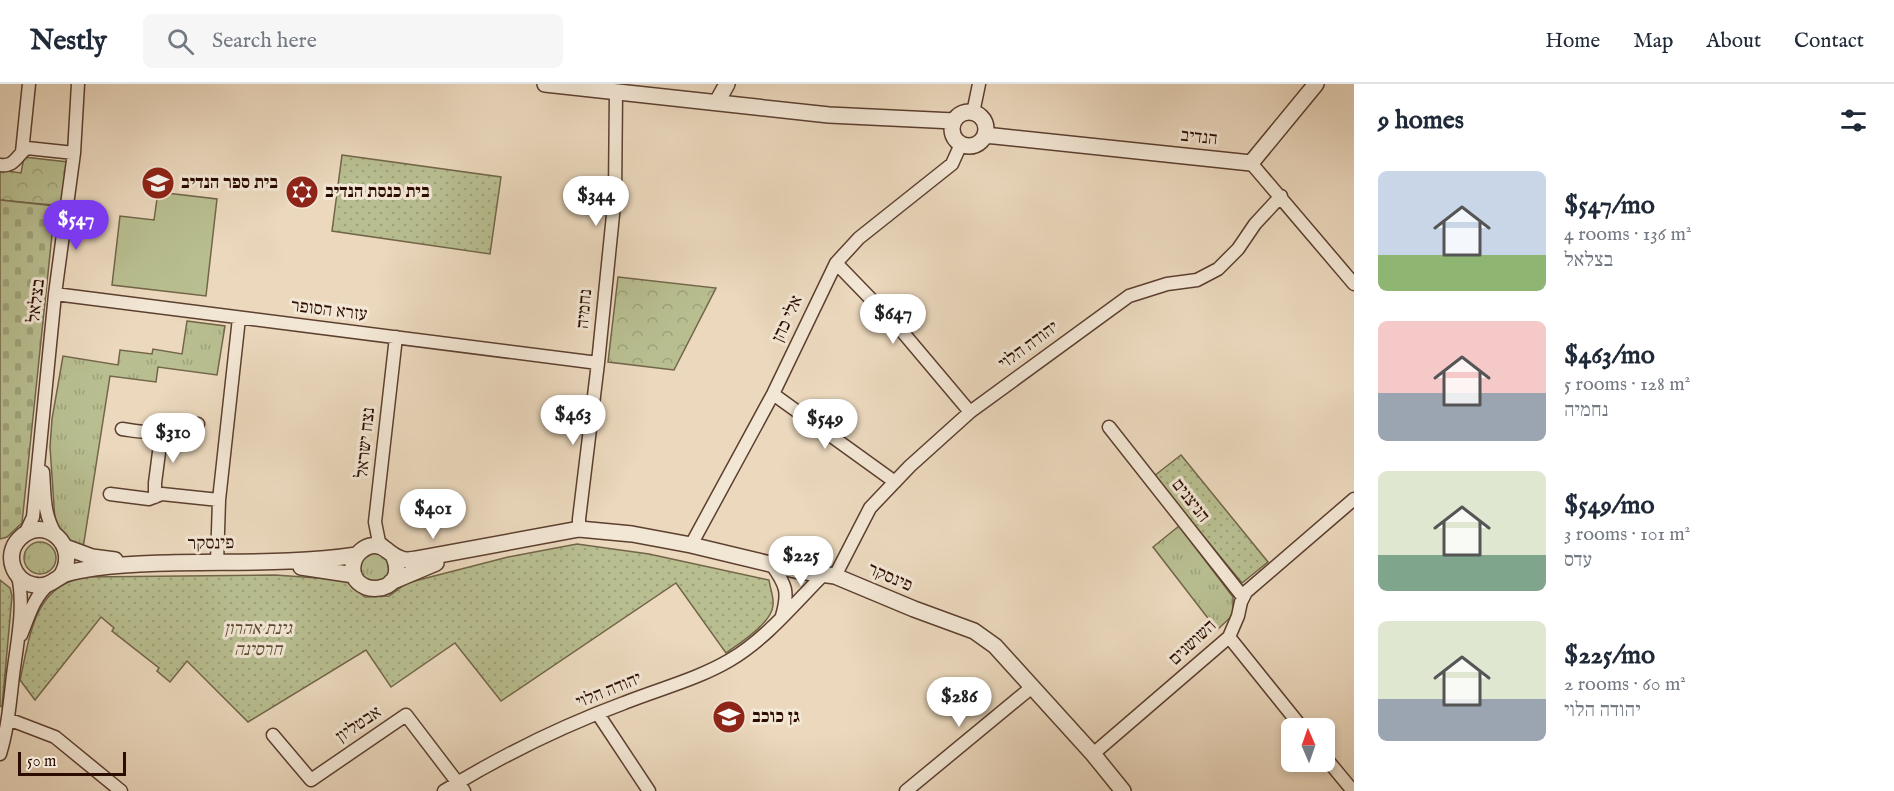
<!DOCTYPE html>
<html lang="en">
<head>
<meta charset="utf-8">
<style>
  :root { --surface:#fff; --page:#f6f6f7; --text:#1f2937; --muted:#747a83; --line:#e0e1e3; --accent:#7c3aed }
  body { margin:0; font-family:"IM FELL English","Frank Ruhl Libre",serif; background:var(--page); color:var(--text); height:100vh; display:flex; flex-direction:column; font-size:22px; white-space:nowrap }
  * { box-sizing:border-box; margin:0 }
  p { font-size:20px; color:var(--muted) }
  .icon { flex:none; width:33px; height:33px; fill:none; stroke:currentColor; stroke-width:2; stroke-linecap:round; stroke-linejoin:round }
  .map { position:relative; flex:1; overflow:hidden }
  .details { display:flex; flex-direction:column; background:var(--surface); width:540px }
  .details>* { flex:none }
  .needle { width:39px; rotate:358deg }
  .fabs { position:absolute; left:1281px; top:634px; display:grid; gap:12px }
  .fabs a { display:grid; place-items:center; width:54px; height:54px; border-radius:9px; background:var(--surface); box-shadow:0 3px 9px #0003; font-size:30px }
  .scale { position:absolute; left:18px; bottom:15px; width:108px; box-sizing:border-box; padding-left:6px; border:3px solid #2c0c00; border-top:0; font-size:16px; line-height:21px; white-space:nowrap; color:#2c0c00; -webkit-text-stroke:4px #f2e6d4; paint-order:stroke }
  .price { position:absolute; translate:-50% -51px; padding:0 14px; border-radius:21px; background:#fff; color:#222; font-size:20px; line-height:39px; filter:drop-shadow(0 2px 3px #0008) }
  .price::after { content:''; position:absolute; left:50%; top:36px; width:18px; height:14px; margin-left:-9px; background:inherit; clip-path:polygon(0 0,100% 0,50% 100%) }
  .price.on { background:var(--accent); color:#fff }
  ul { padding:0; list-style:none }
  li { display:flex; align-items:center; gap:18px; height:150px; padding:0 24px }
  li span { display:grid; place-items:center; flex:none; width:168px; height:120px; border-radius:9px; color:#555 }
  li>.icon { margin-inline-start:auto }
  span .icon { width:72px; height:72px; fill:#fffc; stroke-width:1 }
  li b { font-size:26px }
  h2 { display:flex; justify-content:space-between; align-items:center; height:72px; padding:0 24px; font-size:26px }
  header { display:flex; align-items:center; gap:36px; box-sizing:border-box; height:84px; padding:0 30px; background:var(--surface); border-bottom:2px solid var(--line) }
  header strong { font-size:28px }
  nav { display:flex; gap:33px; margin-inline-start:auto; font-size:21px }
  .search { width:420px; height:54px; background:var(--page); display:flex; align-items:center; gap:15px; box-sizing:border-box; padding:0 21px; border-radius:9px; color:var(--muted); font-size:22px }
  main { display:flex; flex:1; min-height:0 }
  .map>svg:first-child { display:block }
  .grass { fill:url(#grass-tufts); stroke:#726548; stroke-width:1.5 }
  .forest { fill:url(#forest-crowns); stroke:#726548; stroke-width:1.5 }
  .cemetery { fill:url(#cemetery-stones); stroke:#726548; stroke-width:1.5 }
  .park { fill:url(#park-dots); stroke:#726548; stroke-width:1.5 }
  .garden { fill:#b8be90; stroke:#726548; stroke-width:1.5 }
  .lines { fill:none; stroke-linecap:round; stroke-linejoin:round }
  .minor-casing { stroke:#5c3f2f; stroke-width:15 }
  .tertiary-casing { stroke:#5c3f2f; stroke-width:18 }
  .minor { stroke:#f2e6d4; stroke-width:12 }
  .tertiary { stroke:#f2e6d4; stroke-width:15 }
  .labels { text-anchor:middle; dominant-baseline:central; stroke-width:6; stroke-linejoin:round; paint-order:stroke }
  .street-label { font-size:18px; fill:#2c0c00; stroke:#f2e6d4 }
  .poi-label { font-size:18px; font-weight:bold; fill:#2c0c00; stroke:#f2e6d4; text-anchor:start }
  .park-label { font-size:18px; font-style:italic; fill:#5d4a32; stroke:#f2e6d4 }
</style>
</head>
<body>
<header>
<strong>Nestly</strong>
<div class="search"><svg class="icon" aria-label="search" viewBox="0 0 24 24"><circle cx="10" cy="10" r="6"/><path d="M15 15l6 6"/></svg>Search here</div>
<nav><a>Home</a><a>Map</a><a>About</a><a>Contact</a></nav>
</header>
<main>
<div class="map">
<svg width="1354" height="707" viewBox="0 0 1354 707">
  <defs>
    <pattern id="grass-tufts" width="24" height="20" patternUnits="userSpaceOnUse" patternTransform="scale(1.5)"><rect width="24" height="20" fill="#b8be90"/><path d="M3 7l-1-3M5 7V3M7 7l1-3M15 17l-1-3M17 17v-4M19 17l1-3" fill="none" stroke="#9ea27a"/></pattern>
    <pattern id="forest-crowns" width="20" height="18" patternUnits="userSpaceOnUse" patternTransform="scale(1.5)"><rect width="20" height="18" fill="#b8be90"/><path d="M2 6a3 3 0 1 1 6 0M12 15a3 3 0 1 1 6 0" fill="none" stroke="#9ea27a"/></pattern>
    <pattern id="cemetery-stones" width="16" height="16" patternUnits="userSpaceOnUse" patternTransform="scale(1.5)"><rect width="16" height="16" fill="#b8be90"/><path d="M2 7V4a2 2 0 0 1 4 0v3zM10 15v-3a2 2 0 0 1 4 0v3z" fill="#9ea27a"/></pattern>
    <pattern id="park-dots" width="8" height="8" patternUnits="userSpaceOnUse" patternTransform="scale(1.5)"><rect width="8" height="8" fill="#b8be90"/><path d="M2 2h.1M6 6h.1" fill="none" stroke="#9ea27a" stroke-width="1.8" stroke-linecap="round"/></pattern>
  </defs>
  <rect width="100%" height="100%" fill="#ebd8bd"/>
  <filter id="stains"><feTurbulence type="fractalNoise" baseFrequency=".00333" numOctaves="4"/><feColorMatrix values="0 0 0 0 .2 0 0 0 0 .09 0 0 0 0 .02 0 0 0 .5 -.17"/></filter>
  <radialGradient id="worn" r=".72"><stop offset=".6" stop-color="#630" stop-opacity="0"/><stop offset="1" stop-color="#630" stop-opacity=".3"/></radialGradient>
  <path class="grass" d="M187,237L225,242L217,291L158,283L156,298L110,292L81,477L72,475L55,436L50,363L52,335L63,272L118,281L120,266L152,270L153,265L182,270Z
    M1179,442L1233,513V531L1217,546L1153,463Z
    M24 474a16 16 0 1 1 32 0a16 16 0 1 1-32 0Z
    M373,466L388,472L391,488L380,500L360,493L359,476Z"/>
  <path class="forest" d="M24,73L68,78L63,122L0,116V86L21,89Z
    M618,193L716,204L674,286L608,278Z"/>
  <path class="cemetery" d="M0,116L55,122L22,439L7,453L0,455Z"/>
  <path class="park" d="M342,71L501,93L490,170L332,147Z
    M1181,371L1268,478L1242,499L1154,392Z
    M577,460L649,470L769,496C770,504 774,513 773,521C772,539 740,559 726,569L676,499L501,617L455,559L391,603L366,566L248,638L187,577L170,598L157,587L159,584L112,547L114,544L101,533L35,616L20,596C30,553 33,501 86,493L275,491L345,496L365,513L389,512L407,499L508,473Z
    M0,496L10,504L12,512L2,623L0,622Z"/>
  <path class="garden" d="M158,108L217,115L206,212L112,201L120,132L154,136Z"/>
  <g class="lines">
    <g class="minor-casing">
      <path id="minor" d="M973,29L979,0
        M22,68L29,0
        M1251,79L1354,200
        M0,81C15,83 16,72 27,64L74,69
        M836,179L900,245L970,328
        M55,210L598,279
        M773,310L895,398
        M1109,343L1243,513
        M122,345C150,349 149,351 174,337L198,340
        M43,388C45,413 43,429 56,451
        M110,410L149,415L162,410L219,416
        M155,413V399L162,345
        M579,445V435L598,279L615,111L616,8
        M25,450L33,433L55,210L74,69L78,0
        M691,461L773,310L836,179L859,154L952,80L961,60
        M387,465L379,458L375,438L396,253
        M217,479L219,416L239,234
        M772,481C786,501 789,508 782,532
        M835,492L870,424L910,382L970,328L1129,212L1167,200L1197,196L1218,185L1238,165L1255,140L1281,112
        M21,551C29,532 33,514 49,500
        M1229,553L1303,645
        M598,630L649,707
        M8,635L55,653L121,707
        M273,651L311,696L406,631L464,707
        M0,670C8,644 10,617 13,591C17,559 25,523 18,492
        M1093,670L1229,553L1238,532L1241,518L1246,508L1354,415
        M1324,672L1353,707
        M444,707C501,672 562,642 624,619C659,605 698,595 730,576C767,554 794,520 824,490
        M906,707L1032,603"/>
    </g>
    <g class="tertiary-casing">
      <path id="tertiary" d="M545,0L829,31L954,37
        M717,18L727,0
        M952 45a17 17 0 1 1 34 0a17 17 0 1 1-34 0Z
        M985,51L1251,79L1316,0
        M65,463L92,473L115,476
        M393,471C413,514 343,515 354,477C356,470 363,464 370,462C384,459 388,470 399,474C404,477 411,476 417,475L579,445L632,450L691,461L799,487L835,492L914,525L974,547L995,562L1093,670L1123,707
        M301,483L354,491
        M61,492C81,461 43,429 19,455C4,471 13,497 34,501C47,504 53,497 63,491C72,487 83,486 94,484C181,473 270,484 357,471
        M391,498L436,479"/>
    </g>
    <use href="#minor" class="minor"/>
    <use href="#tertiary" class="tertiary"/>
  </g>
  <defs>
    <g id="school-disc" transform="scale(1.725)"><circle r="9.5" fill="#8f2418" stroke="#f2e6d4"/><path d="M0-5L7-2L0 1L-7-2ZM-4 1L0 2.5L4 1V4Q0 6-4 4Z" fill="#fff"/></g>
    <g id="synagogue-disc" transform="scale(1.725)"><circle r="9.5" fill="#8f2418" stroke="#f2e6d4"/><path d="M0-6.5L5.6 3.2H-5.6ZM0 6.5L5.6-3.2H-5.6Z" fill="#fff"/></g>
  </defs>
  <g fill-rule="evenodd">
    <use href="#school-disc" x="158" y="99"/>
    <use href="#synagogue-disc" x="302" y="108"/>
    <use href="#school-disc" x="729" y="633"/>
  </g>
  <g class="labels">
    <g class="street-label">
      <text transform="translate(1199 54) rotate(6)">הנדיב</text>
      <text transform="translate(37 217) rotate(-83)">בצלאל</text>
      <text transform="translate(585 225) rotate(-85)">נחמיה</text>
      <text transform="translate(329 227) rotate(7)">עזרא הסופר</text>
      <text transform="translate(788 235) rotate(-65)">אלי כהן</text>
      <text transform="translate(1029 262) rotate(-36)">יהודה הלוי</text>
      <text transform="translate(366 359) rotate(-84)">נצח ישראל</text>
      <text transform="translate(1190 417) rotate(52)">הניצנים</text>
      <text transform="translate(211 460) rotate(-1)">פינסקר</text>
      <text transform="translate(890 494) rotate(23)">פינסקר</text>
      <text transform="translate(1193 559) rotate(-43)">השושנים</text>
      <text transform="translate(609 607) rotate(-22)">יהודה הלוי</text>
      <text transform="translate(359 641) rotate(-34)">אבטליון</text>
    </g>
    <g class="poi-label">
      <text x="181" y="99">בית ספר הנדיב</text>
      <text x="325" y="108">בית כנסת הנדיב</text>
      <text x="752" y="633">גן כוכב</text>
    </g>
    <g class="park-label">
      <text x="258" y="545">גינת אהרון<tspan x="258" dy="21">חרסינה</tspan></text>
    </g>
  </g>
  <rect width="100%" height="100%" filter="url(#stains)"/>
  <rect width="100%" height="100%" fill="url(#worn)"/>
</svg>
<div class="fabs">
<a><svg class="needle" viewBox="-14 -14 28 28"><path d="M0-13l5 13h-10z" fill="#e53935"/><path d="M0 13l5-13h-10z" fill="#747a83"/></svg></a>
</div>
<div class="scale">50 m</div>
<b class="price" style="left:596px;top:143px">$344</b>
<b class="price on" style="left:76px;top:167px">$547</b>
<b class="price" style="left:893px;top:261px">$647</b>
<b class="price" style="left:573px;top:362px">$463</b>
<b class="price" style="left:825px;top:366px">$549</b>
<b class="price" style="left:173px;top:380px">$310</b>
<b class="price" style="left:433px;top:456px">$401</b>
<b class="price" style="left:801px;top:503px">$225</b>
<b class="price" style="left:959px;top:644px">$286</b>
</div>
<section class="details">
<h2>9 homes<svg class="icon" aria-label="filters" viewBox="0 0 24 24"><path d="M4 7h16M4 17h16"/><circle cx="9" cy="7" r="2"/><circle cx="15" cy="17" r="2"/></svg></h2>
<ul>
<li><span style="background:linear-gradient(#c9d6e8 70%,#8fb573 0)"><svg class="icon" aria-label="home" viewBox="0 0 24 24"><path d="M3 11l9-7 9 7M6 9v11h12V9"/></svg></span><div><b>$547/mo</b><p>4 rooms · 136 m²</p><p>בצלאל</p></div></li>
<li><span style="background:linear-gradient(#f6c9c9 60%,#9aa5b1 0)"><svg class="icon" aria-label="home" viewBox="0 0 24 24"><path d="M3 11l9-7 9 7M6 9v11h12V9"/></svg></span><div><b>$463/mo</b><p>5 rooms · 128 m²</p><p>נחמיה</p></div></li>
<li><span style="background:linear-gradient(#dfe7d0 70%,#7fa58c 0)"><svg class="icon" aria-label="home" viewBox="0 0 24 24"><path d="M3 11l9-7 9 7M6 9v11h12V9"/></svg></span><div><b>$549/mo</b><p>3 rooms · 101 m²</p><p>עדס</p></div></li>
<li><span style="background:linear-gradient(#dfe7d0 65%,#9aa5b1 0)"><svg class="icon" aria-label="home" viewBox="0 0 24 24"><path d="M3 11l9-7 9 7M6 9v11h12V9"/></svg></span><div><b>$225/mo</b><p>2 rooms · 60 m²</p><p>יהודה הלוי</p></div></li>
</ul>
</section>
</main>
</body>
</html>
